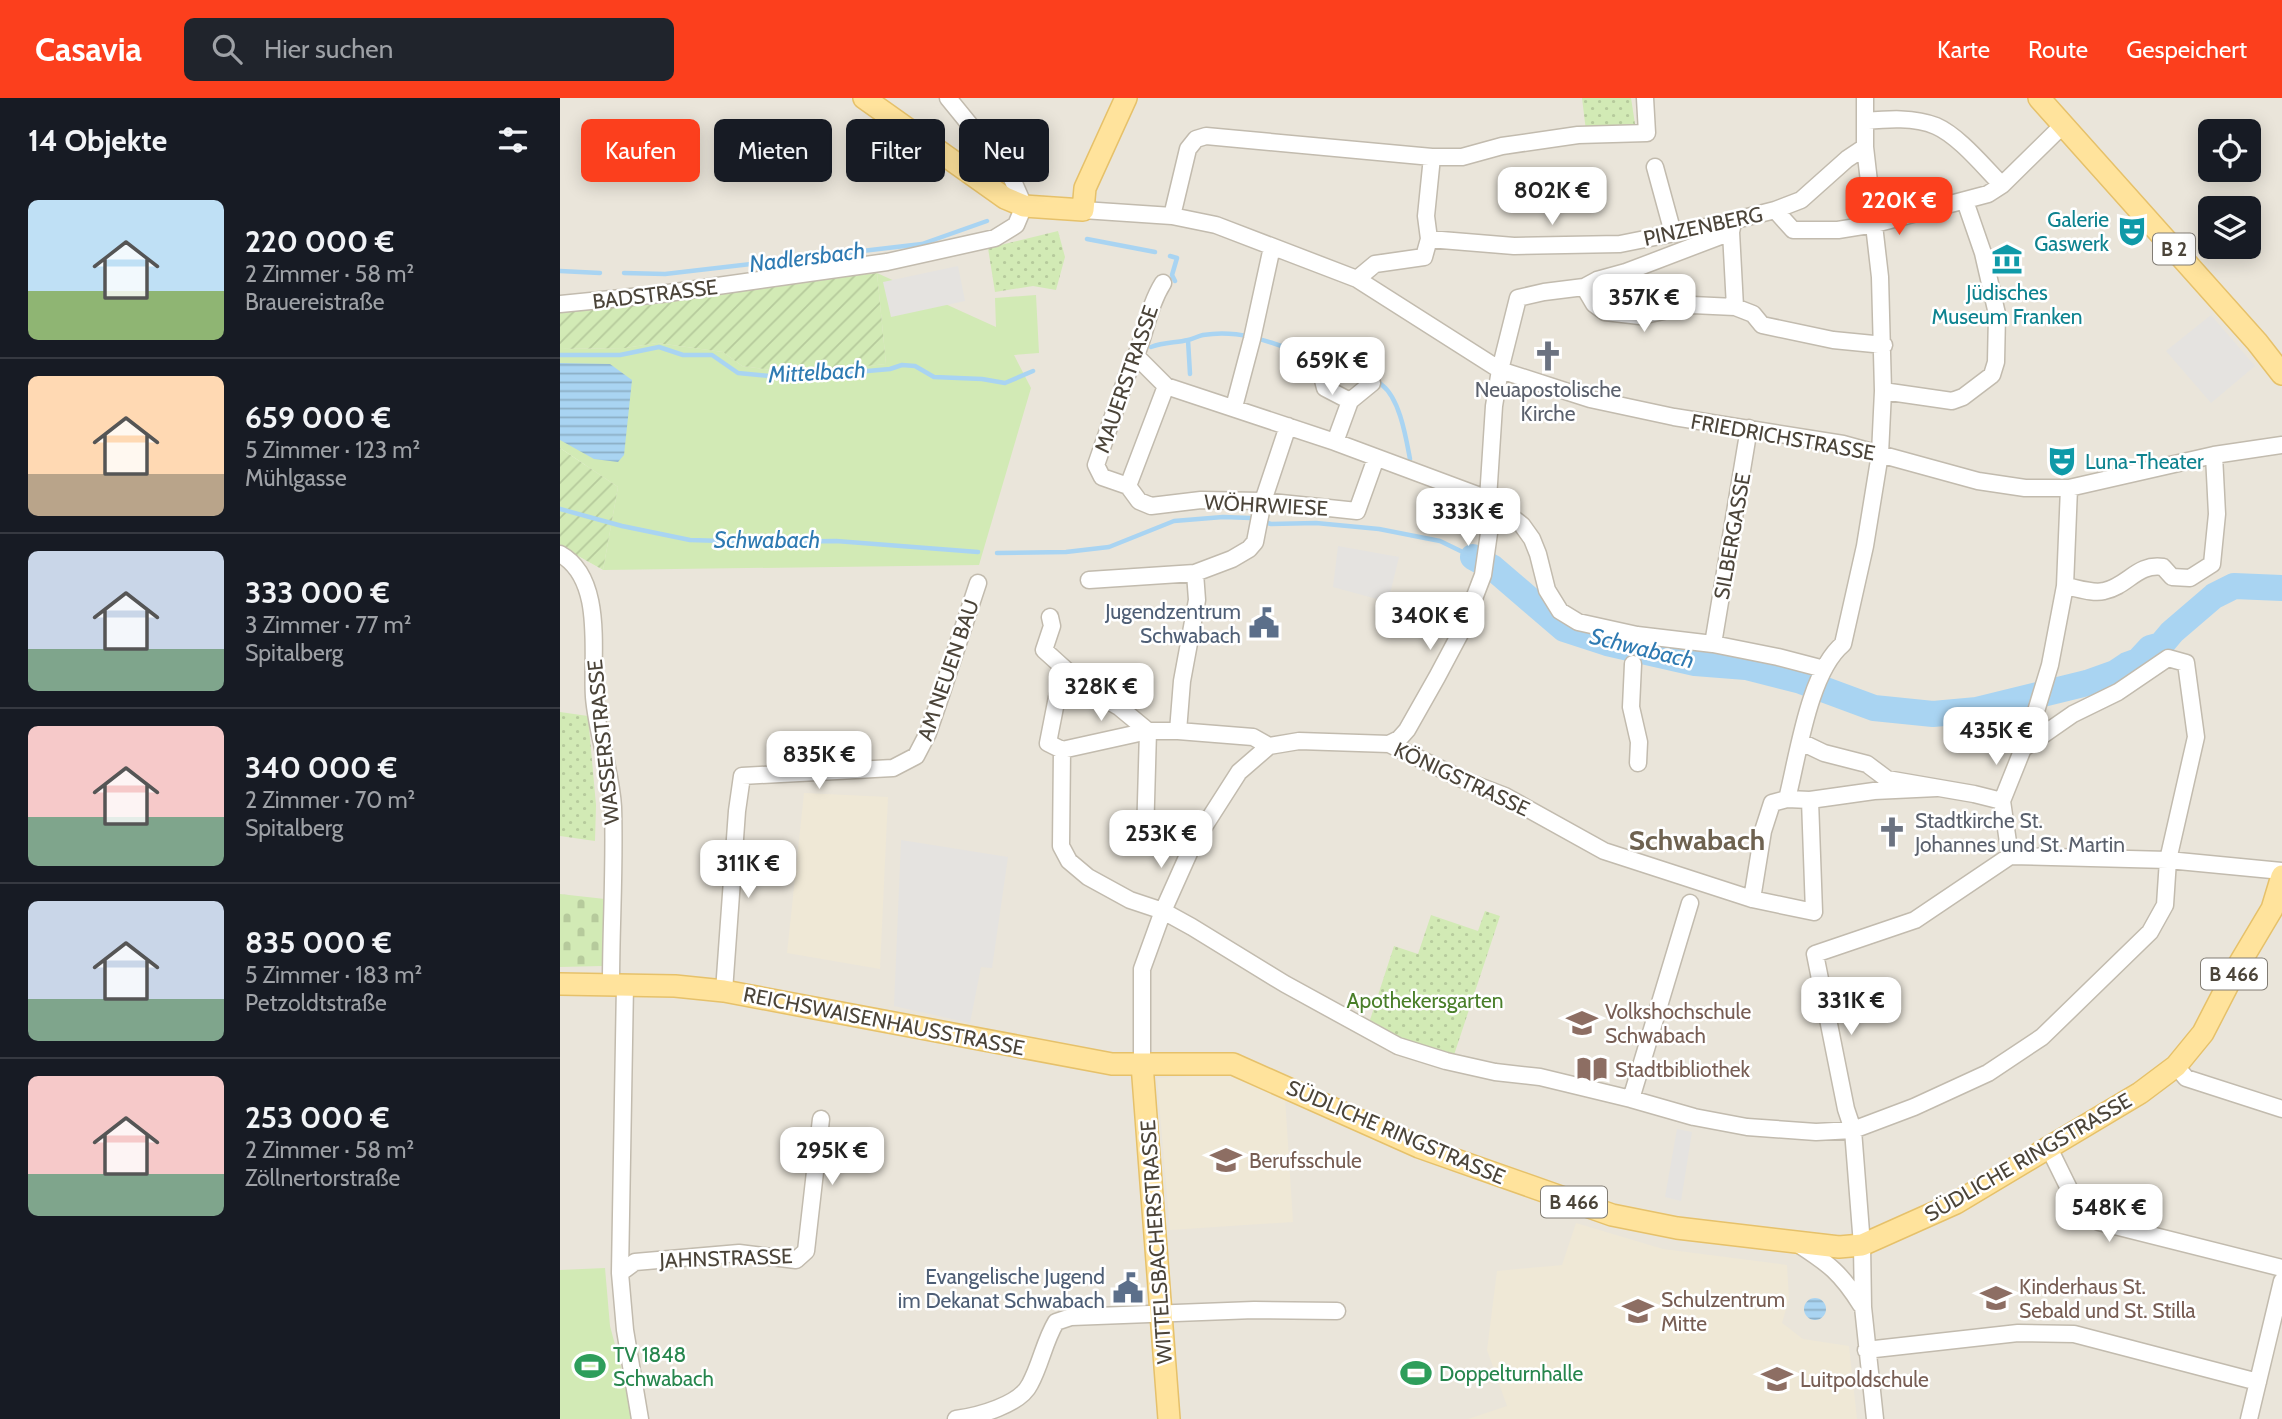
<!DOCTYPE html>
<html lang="de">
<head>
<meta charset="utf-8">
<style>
  :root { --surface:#171b24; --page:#20242c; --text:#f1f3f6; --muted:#9ea1a6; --line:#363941; --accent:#fc3f1d }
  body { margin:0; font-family:Cabin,sans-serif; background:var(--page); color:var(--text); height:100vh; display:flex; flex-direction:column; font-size:26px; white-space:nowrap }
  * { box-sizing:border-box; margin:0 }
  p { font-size:23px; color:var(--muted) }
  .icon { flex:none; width:38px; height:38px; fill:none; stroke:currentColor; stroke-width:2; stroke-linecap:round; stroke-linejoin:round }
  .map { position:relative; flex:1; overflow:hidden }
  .details { display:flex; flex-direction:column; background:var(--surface); width:560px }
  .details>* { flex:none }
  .hud { position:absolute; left:21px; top:21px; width:665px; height:63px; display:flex; gap:14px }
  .tools { position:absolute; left:1638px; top:21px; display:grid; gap:14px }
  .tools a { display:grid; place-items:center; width:63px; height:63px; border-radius:10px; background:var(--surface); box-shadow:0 4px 18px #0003; font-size:35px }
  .price { position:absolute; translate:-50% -60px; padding:0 16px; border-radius:14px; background:#fff; color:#222; font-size:23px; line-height:46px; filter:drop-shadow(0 2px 4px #0008) }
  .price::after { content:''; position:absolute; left:50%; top:42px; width:21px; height:16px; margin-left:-10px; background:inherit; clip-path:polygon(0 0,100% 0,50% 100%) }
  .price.selected { background:var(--accent); color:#fff }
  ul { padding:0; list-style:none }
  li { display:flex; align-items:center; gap:21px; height:175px; padding:0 28px }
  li+li { border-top:2px solid var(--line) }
  li span { display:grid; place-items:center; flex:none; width:196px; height:140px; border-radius:10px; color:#555 }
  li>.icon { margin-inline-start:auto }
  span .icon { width:84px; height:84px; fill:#fffc; stroke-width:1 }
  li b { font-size:30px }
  h2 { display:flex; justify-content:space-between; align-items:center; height:84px; padding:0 28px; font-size:30px }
  .chip { padding:0 24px; border-radius:10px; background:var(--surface); box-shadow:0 4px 18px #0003; font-size:24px; line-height:63px }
  .chip.selected { background:var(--accent); color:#fff }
  header { display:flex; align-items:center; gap:42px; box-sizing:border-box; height:98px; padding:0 35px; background:var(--accent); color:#fff }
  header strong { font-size:33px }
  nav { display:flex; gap:38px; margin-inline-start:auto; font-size:24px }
  .search { width:490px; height:63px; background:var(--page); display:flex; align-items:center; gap:18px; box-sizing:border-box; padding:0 24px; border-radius:10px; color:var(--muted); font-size:26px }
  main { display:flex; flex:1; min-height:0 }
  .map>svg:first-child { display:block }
  .residential { fill:#eae5da; fill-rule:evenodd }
  .education { fill:#efe8d6 }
  .grass { fill:#d2eab5 }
  .cemetery { fill:url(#cemetery-stones) }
  .park { fill:url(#park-dots) }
  .garden { fill:url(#garden-furrows) }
  .parking { fill:#e5e3e0 }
  .water { fill:url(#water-rules) }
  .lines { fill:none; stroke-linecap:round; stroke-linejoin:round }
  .stream { stroke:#a9d4f2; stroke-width:4.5 }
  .river { stroke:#a9d4f2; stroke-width:26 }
  .minor-casing { stroke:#c2bbae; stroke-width:19 }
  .major-casing { stroke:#e6c16a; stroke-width:24 }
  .minor { stroke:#fff; stroke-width:16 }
  .major { stroke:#ffe39c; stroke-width:21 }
  .labels { text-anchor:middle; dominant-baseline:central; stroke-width:5; stroke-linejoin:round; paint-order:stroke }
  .shield { fill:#fff; stroke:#817c74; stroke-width:2 }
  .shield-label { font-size:19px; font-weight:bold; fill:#4b4439 }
  .culture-label { font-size:21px; fill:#0d838f; stroke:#fff; text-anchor:end }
  .street-label { font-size:21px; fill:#4b4439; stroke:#fff }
  .worship-label { font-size:21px; fill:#5b616d; stroke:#fff }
  .service-label { font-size:21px; fill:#4e5e75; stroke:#fff; text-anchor:end }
  .park-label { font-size:21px; fill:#4a7f2a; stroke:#fff }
  .education-label { font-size:21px; fill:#785e54; stroke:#fff; text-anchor:start }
  .leisure-label { font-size:21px; fill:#27864d; stroke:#fff; text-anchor:start }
  .water-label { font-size:23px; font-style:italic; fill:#2e7ab2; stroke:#fff }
  .district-label { font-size:28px; font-weight:bold; fill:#6e6250; stroke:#fff }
</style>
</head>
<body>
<header>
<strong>Casavia</strong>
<div class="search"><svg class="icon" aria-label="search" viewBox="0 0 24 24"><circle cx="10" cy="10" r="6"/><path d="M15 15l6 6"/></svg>Hier suchen</div>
<nav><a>Karte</a><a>Route</a><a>Gespeichert</a></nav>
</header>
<main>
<section class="details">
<h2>14 Objekte<svg class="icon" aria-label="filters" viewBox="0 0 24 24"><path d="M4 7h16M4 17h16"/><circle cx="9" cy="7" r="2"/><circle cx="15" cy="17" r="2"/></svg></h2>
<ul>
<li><span style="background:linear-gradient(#bfe0f5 65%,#8fb573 0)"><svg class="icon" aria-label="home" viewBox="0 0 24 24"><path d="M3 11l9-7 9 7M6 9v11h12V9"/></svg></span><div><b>220 000 €</b><p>2 Zimmer · 58 m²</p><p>Brauereistraße</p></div></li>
<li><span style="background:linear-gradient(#ffd9b3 70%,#b9a48a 0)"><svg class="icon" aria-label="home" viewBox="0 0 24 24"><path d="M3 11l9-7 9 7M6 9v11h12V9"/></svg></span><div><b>659 000 €</b><p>5 Zimmer · 123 m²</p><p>Mühlgasse</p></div></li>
<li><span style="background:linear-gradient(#c9d6e8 70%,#7fa58c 0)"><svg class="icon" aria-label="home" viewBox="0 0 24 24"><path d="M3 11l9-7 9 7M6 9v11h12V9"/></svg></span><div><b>333 000 €</b><p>3 Zimmer · 77 m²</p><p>Spitalberg</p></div></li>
<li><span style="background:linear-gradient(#f6c9c9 65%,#7fa58c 0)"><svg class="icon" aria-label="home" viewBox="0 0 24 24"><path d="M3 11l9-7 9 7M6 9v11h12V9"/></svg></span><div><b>340 000 €</b><p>2 Zimmer · 70 m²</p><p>Spitalberg</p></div></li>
<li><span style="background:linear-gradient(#c9d6e8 70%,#7fa58c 0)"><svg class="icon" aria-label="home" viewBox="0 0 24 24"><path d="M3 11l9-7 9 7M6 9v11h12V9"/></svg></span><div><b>835 000 €</b><p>5 Zimmer · 183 m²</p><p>Petzoldtstraße</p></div></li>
<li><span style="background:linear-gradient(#f6c9c9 70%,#7fa58c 0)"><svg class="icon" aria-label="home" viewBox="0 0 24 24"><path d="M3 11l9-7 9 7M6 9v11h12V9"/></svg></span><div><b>253 000 €</b><p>2 Zimmer · 58 m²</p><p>Zöllnertorstraße</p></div></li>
</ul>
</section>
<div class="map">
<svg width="1722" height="1321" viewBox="0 0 1722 1321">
  <defs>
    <pattern id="cemetery-stones" width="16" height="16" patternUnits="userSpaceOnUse" patternTransform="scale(1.75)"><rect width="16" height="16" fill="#d2eab5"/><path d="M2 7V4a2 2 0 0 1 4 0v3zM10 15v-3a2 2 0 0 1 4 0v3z" fill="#b6ca9c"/></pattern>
    <pattern id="park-dots" width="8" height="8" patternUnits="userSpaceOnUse" patternTransform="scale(1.75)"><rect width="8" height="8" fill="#d2eab5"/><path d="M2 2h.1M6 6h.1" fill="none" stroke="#b6ca9c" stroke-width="1.8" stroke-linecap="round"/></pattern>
    <pattern id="garden-furrows" width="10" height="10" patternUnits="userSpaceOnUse" patternTransform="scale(1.75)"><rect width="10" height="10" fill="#d2eab5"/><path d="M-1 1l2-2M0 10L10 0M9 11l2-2" fill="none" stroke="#b6ca9c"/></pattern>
    <pattern id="water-rules" width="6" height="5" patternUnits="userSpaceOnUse" patternTransform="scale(1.75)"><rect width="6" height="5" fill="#a9d4f2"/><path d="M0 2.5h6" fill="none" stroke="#8caec5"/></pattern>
  </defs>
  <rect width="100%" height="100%" fill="#f6f3ec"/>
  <path class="residential" d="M0,0H1722V1321H0V448L43,472L0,212ZM1650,33H1689V72H1650ZM1650,110H1689V149H1650Z"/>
  <path class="education" d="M244,695L328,699L320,871L227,855Z
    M669,976L725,999L733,1124L610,1132L597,980Z
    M1016,1125L1103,1151L1227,1167L1229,1201L1222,1225L1243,1241L1289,1248L1297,1321H908L947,1308L927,1252L937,1173L1002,1167Z"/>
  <path class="grass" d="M317,175L436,229L435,200L476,197L479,255L454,257L471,290L419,467L43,472L58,389L0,350V251L65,250L97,245L163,254L182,268L218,273L279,271L326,266Z
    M45,1170L50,1228L71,1307L73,1321H0V1172Z"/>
  <path class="cemetery" d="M0,796L45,801L43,868L0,869Z"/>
  <path class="park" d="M1022,0H1071L1075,26L1026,33Z
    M498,133L505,159L496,192L473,188L435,194L428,150Z
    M0,614L28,618L36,707L35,743L0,738Z
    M925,813L940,818L893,960L813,932L810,922L834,848L858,856L871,817L918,833Z"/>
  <path class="garden" d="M317,175L326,266L279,271L218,273L182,268L163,254L97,245L65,250L0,251V212Z
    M0,350L58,389L43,472L0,448Z"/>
  <path class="parking" d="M398,168L405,203L331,219L323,184Z
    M1651,217L1695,268L1651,305L1606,253Z
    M778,448L839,459L828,504L773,489Z
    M341,742L448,759L432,870L421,869L410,925L334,908Z
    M1117,1031L1132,1034L1121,1103L1105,1099Z"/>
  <path class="water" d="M0,265L50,266L72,282L64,357L58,364L34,361L0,342Z
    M1244 1211a11 11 0 1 1 22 0a11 11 0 1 1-22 0Z"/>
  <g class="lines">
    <path class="stream" d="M527,141L595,154
      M610,158L617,160L612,177L615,183
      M0,173L40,175
      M64,175L105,176L362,146L427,123
      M628,242L630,276
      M591,249C604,244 615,245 628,242C633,241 638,238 643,237C685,230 719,248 757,261C780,268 804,272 822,287C840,301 846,340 850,361
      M0,257H60L99,249L123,257H152L178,275L229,280L330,271L342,267L355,268L374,279L422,281L445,285L473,273
      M0,411L62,428L130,442L197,444L276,443L418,454
      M437,455L506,454L549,449L614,423L663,419L691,420L711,426L756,425L819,431L880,443L913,459"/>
    <path class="river" d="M913,459L933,470L1004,531L1047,545L1135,565L1186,569L1241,583L1314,610L1373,616L1417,612L1527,585L1555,575L1567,567L1578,563L1590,550L1601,547L1612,534L1654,498L1674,488L1722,490"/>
    <g class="minor-casing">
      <path id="minor" d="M1305,23C1328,21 1354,19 1376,28C1399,38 1424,69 1442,87
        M1095,69L1113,135
        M523,112L612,118L656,127L797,181L940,272L1030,301L1114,319L1283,346L1418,383L1465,390H1509L1654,357L1722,347
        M1215,112L1233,132H1278L1315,126L1428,96L1442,87L1503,27
        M612,118L628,51L636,41L646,38L872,59H902L942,48L1018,37L1087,35L1085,0
        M1173,125L1171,134L1175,209
        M869,141L866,118L872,59
        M797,181L815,166L864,159L869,141L954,148L1060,146L1160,126L1215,112L1241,102L1287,61L1305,49
        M603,185C586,212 585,245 569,272L536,367L542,379L568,388L579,403L591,408L641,402L703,403L797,413L816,360
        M1024,189L1034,206L1045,214L1080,218L1132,207L1175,209L1193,216L1202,227L1273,242L1324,247
        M0,206L101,196L327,164L435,140L456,127L464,108L450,76L388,0
        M577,259L606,288L775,344L928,401L962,427L972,441L978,456L987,492L1000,513L1018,524L1077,537L1153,546L1218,559L1264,571
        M761,274L765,290L790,303
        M1323,293L1392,303L1403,299L1432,277L1436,264L1437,216L1423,155L1405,103
        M674,309L692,241L712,149
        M775,344L790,303L812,285
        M568,388L606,288
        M0,456C45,481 31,557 34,599C37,636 51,673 53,709C55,768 51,827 51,885
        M529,482L635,475L672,461L689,451L695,444L703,403L728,328
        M1505,488C1517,490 1533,496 1544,493C1568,488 1577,465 1603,469L1612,479L1630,480L1652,466L1657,416L1654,357
        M490,519L492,528L484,552L526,590L559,609L588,633
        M1153,546L1189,330
        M1073,566L1071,609L1079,644L1078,665
        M497,599L488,645L502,652L588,633H618L693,639L709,648
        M588,633L585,739L633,746
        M618,633L622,583L637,502L635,475
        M1241,644L1264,655L1307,666L1327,681L1414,696L1442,703
        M829,646L839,641L847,632L877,579L902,532L923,477L930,428L928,401L934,308L940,272L958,200L984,194L1024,189L1037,182L1066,174L1171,134
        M709,648L739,643L829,646L906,683L945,698L1044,753L1192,801L1254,814L1250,702
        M502,652L501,748L509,763L528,779L570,802L603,813L632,829L725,886L838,948L886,963L935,974L980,979L1071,1001L1134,1019L1187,1029L1256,1034L1293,1032L1354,1009L1428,975L1482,939L1590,834L1605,807L1608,762L1636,639L1626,565L1608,560L1558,594L1513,616L1464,650
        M1227,701C1238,658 1249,574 1283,546L1305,448L1320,356L1323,293L1320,179L1305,49V0
        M1450,758L1442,703L1470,633L1490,567L1505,488L1509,390
        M1450,758L1608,762L1722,773
        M1192,801L1203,733L1212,705L1227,701L1250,702L1314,693L1377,690
        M65,886L60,1175L65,1232L80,1321
        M164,893L177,713L182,678L333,670L356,658L368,635L379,603L418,485
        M582,966V871L603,813L633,746L679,674L709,648
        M1616,968L1626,980L1722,1011
        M1071,1001L1130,805
        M1489,1050L1522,1117L1539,1124L1722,1170
        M1238,1146C1269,1166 1281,1175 1301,1207
        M60,1175L75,1164L179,1155L236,1162L246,1153L261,1021
        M1306,1252L1458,1235L1514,1236L1698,1284
        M396,1321C418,1318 460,1307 470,1286C481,1266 484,1244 496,1224L511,1219L694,1212L777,1213
        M1315,1321L1303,1209L1302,1147L1293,1032L1286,1011L1255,856L1355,822L1450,758
        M1689,1321L1722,1183"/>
    </g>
    <g class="major-casing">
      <path id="major" d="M304,0L445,100L464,108L523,112L525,90L566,0
        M1479,0L1697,244L1722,276
        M0,886L115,888L164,893L552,966H673L859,1049L1052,1117L1117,1130L1279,1149L1302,1147L1396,1105L1580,995L1616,968L1643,935L1675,873L1712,811L1722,778
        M582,966L609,1321"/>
    </g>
    <use href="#minor" class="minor"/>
    <use href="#major" class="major"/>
  </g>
  <defs>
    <g id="theatre-bare" transform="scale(2.415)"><path d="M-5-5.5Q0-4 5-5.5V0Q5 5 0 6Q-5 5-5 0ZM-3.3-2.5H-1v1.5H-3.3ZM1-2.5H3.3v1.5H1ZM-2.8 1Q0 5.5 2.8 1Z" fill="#0f9aa8" stroke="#fff" stroke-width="2.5" paint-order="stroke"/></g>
    <g id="museum-bare" transform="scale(2.415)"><path d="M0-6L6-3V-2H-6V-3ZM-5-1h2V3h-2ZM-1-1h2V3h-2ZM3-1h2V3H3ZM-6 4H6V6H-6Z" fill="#0f9aa8" stroke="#fff" stroke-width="2.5" paint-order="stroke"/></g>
    <g id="church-bare" transform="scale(2.415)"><path d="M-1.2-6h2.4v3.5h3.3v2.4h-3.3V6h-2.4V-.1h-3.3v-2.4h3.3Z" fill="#6b7280" stroke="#fff" stroke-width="2.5" paint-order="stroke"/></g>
    <g id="civic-bare" transform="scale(2.415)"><path d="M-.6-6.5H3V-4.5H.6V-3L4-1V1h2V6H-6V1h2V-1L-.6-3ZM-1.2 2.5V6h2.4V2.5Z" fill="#5c6f8a" stroke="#fff" stroke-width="2.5" paint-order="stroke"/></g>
    <g id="university-bare" transform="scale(2.415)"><path d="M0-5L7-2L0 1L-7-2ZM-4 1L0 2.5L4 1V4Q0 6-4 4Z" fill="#8d6e63" stroke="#fff" stroke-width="2.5" paint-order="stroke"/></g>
    <g id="library-bare" transform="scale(2.415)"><path d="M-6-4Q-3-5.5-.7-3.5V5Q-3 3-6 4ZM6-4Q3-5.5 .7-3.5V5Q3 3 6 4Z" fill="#8d6e63" stroke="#fff" stroke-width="2.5" paint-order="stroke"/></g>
    <g id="school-bare" transform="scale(2.415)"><path d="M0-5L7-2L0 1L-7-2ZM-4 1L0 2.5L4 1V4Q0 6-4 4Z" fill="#8d6e63" stroke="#fff" stroke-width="2.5" paint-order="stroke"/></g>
    <g id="stadium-bare" transform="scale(2.415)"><path d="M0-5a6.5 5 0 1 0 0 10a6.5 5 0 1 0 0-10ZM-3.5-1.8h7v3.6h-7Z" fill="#2e9e5b" stroke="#fff" stroke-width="2.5" paint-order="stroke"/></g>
  </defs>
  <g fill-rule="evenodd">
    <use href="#theatre-bare" x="1572" y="133"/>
    <use href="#museum-bare" x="1447" y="161"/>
    <use href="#church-bare" x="988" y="258"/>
    <use href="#theatre-bare" x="1502" y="363"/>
    <use href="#civic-bare" x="704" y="525"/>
    <use href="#church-bare" x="1332" y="734"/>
    <use href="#university-bare" x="1022" y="925"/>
    <use href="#library-bare" x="1032" y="971"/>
    <use href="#school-bare" x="666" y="1062"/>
    <use href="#civic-bare" x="568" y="1190"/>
    <use href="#school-bare" x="1436" y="1200"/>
    <use href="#school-bare" x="1078" y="1213"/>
    <use href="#stadium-bare" x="30" y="1268"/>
    <use href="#stadium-bare" x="856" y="1275"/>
    <use href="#school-bare" x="1217" y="1281"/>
  </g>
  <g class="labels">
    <g class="shield">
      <rect x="1593" y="135.5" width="42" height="31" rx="5"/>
      <rect x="1641" y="860.5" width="66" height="31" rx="5"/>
      <rect x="981" y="1088.5" width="66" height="31" rx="5"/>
    </g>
    <g class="shield-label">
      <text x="1614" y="151">B 2</text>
      <text x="1674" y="876">B 466</text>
      <text x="1014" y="1104">B 466</text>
    </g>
    <g class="culture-label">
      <text x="1549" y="121">Galerie<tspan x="1549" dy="24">Gaswerk</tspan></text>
      <text x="1447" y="194" text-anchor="middle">Jüdisches<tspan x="1447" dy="24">Museum Franken</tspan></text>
      <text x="1525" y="363" text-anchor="start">Luna-Theater</text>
    </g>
    <g class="street-label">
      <text transform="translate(1143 128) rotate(-12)">PINZENBERG</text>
      <text transform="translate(95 196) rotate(-7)">BADSTRASSE</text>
      <text transform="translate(566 281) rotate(-71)">MAUERSTRASSE</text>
      <text transform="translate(1223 339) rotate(10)">FRIEDRICHSTRASSE</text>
      <text transform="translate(706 407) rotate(3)">WÖHRWIESE</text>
      <text transform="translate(1172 438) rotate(-80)">SILBERGASSE</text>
      <text transform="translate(388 572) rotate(-71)">AM NEUEN BAU</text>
      <text transform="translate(43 644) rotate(-96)">WASSERSTRASSE</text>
      <text transform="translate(902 681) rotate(25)">KÖNIGSTRASSE</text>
      <text transform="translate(324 923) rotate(11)">REICHSWAISENHAUSSTRASSE</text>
      <text transform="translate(836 1034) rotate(23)">SÜDLICHE RINGSTRASSE</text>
      <text transform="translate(1468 1059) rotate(-30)">SÜDLICHE RINGSTRASSE</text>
      <text transform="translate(596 1144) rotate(-94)">WITTELSBACHERSTRASSE</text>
      <text transform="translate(166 1160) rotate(-2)">JAHNSTRASSE</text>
    </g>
    <g class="worship-label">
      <text x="988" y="291">Neuapostolische<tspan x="988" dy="24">Kirche</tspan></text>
      <text x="1355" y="722" text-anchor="start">Stadtkirche St.<tspan x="1355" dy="24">Johannes und St. Martin</tspan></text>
    </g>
    <g class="service-label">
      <text x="681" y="513">Jugendzentrum<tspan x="681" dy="24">Schwabach</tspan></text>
      <text x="545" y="1178">Evangelische Jugend<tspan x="545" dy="24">im Dekanat Schwabach</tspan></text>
    </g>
    <g class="park-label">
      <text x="865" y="902">Apothekersgarten</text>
    </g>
    <g class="education-label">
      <text x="1045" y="913">Volkshochschule<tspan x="1045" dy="24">Schwabach</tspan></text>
      <text x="1055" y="971">Stadtbibliothek</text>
      <text x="689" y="1062">Berufsschule</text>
      <text x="1459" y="1188">Kinderhaus St.<tspan x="1459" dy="24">Sebald und St. Stilla</tspan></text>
      <text x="1101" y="1201">Schulzentrum<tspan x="1101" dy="24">Mitte</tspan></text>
      <text x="1240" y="1281">Luitpoldschule</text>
    </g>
    <g class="leisure-label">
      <text x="53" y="1256">TV 1848<tspan x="53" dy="24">Schwabach</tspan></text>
      <text x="879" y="1275">Doppelturnhalle</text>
    </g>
    <g class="water-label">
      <text transform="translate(247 159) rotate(-7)">Nadlersbach</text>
      <text transform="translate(257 274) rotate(-3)">Mittelbach</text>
      <text x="207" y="442">Schwabach</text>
      <text transform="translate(1082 550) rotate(14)">Schwabach</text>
    </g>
    <g class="district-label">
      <text x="1137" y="742">Schwabach</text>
    </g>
  </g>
</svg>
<div class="tools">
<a><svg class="icon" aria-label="locate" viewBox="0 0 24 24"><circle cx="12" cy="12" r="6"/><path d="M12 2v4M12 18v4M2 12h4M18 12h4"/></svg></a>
<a><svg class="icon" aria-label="layers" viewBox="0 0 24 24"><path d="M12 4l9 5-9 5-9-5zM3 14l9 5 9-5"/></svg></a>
</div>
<b class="price" style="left:992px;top:129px">802K €</b>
<b class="price selected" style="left:1339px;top:139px">220K €</b>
<b class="price" style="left:1084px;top:236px">357K €</b>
<b class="price" style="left:772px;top:299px">659K €</b>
<b class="price" style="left:908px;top:450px">333K €</b>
<b class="price" style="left:870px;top:554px">340K €</b>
<b class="price" style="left:541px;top:625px">328K €</b>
<b class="price" style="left:1436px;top:669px">435K €</b>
<b class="price" style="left:259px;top:693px">835K €</b>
<b class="price" style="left:601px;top:772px">253K €</b>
<b class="price" style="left:188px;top:802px">311K €</b>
<b class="price" style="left:1291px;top:939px">331K €</b>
<b class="price" style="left:272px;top:1089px">295K €</b>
<b class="price" style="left:1549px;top:1146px">548K €</b>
<div class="hud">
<a class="chip selected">Kaufen</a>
<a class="chip">Mieten</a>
<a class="chip">Filter</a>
<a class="chip">Neu</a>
</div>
</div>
</main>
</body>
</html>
